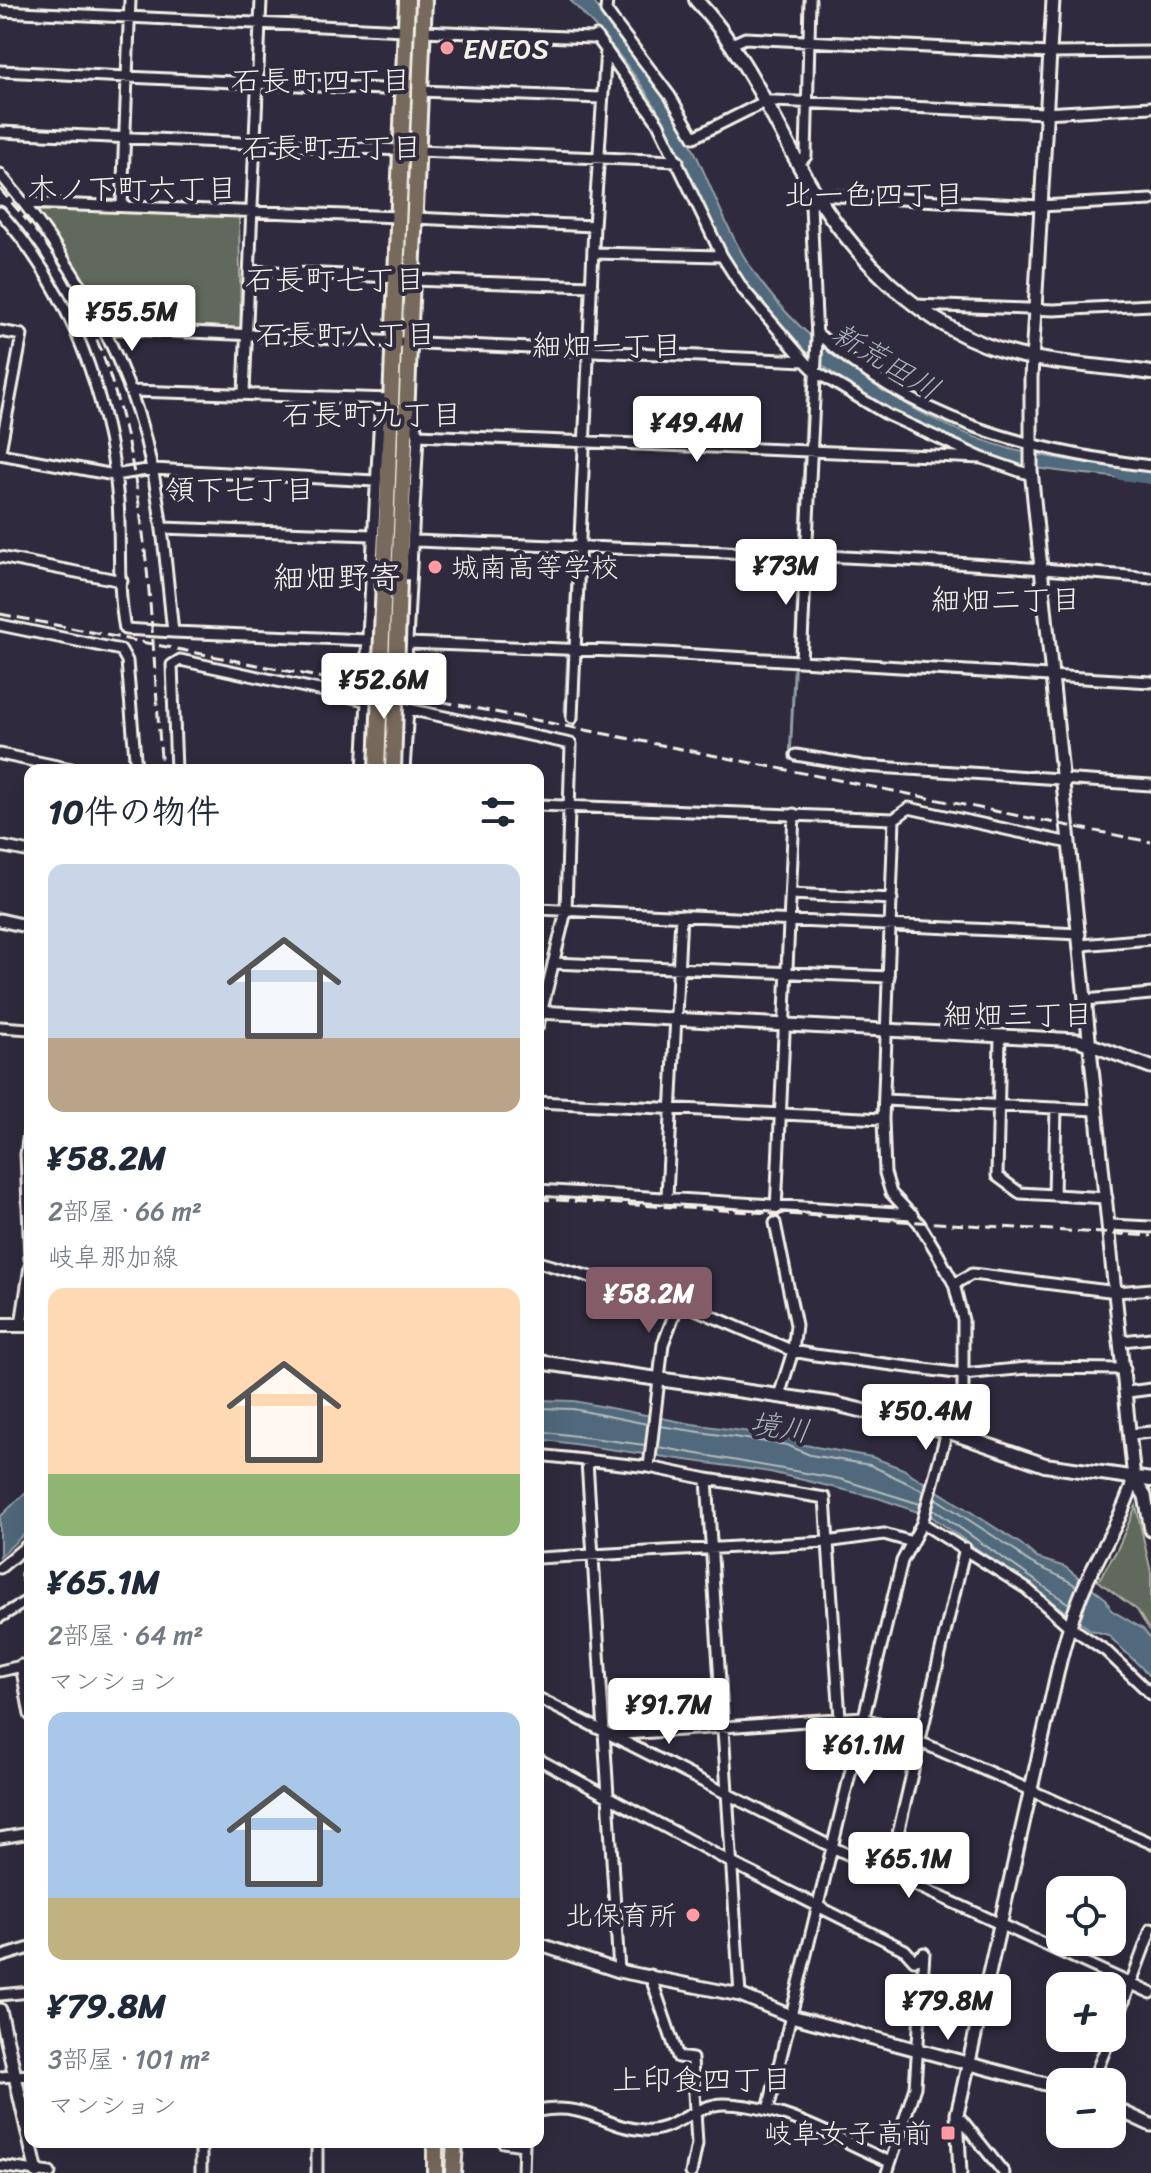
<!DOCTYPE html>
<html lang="ja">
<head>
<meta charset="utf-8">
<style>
  :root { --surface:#fff; --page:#f2f2f3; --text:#1f2937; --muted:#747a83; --accent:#845c67 }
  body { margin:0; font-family:Sriracha,"Klee One",sans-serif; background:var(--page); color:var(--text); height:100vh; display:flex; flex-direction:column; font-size:30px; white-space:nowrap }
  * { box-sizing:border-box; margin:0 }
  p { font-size:26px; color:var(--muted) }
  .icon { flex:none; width:44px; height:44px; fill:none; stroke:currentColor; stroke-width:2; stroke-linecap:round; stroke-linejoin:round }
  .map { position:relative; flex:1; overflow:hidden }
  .sheet { position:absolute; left:24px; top:764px; width:520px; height:1384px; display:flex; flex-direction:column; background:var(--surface); border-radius:16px; box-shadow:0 8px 32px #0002 }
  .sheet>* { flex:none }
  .fabs { position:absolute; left:1046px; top:1876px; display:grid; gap:16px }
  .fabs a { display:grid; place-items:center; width:80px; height:80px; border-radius:16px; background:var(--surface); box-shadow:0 8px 32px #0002; font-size:40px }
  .price { position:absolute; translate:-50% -68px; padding:0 18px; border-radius:8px; background:#fff; color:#222; font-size:26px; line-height:52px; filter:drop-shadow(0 2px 4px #0008) }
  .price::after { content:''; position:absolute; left:50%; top:48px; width:24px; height:18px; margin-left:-12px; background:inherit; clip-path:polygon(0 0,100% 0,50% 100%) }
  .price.selected { background:var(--accent); color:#fff }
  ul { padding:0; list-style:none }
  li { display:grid; align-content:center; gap:16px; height:424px; padding:0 24px }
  li span { display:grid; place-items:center; height:248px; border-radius:16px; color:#555 }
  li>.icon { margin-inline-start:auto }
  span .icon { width:144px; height:144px; fill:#fffc; stroke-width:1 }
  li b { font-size:34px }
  h2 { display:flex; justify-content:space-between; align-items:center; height:96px; padding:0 24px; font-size:34px }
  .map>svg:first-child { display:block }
  .green { fill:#61695c; stroke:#aaada2; stroke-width:2 }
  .water { fill:#51697b; stroke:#929fa7; stroke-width:2 }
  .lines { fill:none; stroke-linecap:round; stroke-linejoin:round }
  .shore { stroke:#b3bbbc; stroke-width:2 }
  .stream { stroke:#929fa7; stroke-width:3 }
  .river { stroke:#51697b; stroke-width:16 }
  .minor-casing { stroke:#f4f1e8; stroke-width:15 }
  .tertiary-casing { stroke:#f4f1e8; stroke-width:17 }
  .secondary-casing { stroke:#f4f1e8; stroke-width:18 }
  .trunk-casing { stroke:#f4f1e8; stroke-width:20 }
  .minor { stroke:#2f2a3d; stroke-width:9 }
  .tertiary { stroke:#2f2a3d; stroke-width:11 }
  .secondary { stroke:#2f2a3d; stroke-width:12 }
  .trunk { stroke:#77695c; stroke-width:14 }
  .rail { stroke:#f4f1e8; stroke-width:3; stroke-dasharray:12 6; stroke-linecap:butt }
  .trunk-bridge-casing { stroke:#f4f1e8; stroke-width:20; stroke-linecap:butt }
  .trunk-bridge { stroke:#77695c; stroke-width:14 }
  .poi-dot { fill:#ff9aa2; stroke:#2f2a3d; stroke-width:3 }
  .labels { text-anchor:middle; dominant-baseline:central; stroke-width:8; stroke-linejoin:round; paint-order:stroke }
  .poi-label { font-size:28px; fill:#f4f1e8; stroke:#2f2a3d; text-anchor:start }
  .neighbourhood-label { font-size:30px; fill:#f4f1e8; stroke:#2f2a3d }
  .water-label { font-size:30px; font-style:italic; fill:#abb4b7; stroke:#2f2a3d }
  .quarter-label { font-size:32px; fill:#f4f1e8; stroke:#2f2a3d }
</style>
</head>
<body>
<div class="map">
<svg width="1151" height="2173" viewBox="0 0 1151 2173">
  <rect width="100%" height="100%" fill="#2f2a3d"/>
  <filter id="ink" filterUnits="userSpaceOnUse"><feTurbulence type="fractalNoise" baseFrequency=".0125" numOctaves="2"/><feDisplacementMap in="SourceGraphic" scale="16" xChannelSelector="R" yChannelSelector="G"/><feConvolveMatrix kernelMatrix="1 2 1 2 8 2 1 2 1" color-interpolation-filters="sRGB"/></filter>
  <g filter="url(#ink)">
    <path class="green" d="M36,209L239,217L241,328L106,321Z
      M1136,1506L1151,1572V1633L1137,1610L1098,1581L1117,1550Z"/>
    <path class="water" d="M570,0H592C627,45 662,89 689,140C709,179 723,223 746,260C799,347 917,423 1014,450C1055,460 1099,463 1141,470L1139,481C1096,473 1049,474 1007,461C902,430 782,356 729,257C705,212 687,165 663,120C639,76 605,36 570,0Z
      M538,1400L574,1401L692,1424L792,1438L799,1444L872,1457L903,1469L1021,1544L1037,1558L1065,1567L1106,1599L1111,1610L1143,1629L1151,1639V1677L1108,1635L1091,1630L932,1517L878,1498L770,1472L538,1439Z
      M30,1488V1529L0,1556V1517Z"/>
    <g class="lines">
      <path class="shore" d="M538,1408L573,1409L647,1424
        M660,1426L787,1445L810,1455L870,1465L924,1491
        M538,1431L645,1445
        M658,1447L840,1479L920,1504
        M935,1498L1015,1550C1030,1568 1055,1570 1076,1586
        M933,1509L1069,1604"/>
      <path class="stream" d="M565,711L587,288
        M790,759L808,380"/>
      <path class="river" d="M1121,472L1151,476"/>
      <g class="minor-casing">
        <path id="minor" d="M607,0L606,11L670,96L694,137L766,101H774L1044,113L1151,107
          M0,11L405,30
          M423,31L592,38L596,36L658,123L722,256L743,289L805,361
          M732,44L745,38L1050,53L1151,52
          M0,71L403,90
          M420,91L601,98
          M0,132L401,150
          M418,151L678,161
          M799,164L806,156L810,0
          M0,174C72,259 130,358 152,468C163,522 167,577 173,632L368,640
          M25,203L399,217
          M122,206L130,0
          M0,212C70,291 109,396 118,501C121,543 117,588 125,629L173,632
          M414,218L594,226
          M593,253L722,256
          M249,271L396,277
          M411,280L592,286
          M915,305L1054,310L1151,305
          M103,328L805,361L816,372L888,415L982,458
          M0,331L22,335L0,451
          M817,333C912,419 1027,451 1151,466
          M131,391L392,399
          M244,392L261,0
          M390,401L380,415L366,673L405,679L418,435L408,403
          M418,435L982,458L1031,475
          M0,454L114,475L153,469L375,481
          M162,528L372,535
          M413,541C659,550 906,555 1151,578
          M0,557L122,581
          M0,625L121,650L127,661L136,770
          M408,643L664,653L1151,682
          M801,661L817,339L811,206L816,195L1040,206L1151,200
          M401,707L408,709L404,770
          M408,709L571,744L566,911L538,1026
          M572,718L594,226L606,49
          M0,754L76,770
          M796,755L863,766L1151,785
          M176,770L172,665L180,660L365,700
          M363,770L367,701
          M538,805L894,819
          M0,846L30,852
          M791,894L892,899
          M538,909L1080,934
          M1081,945L1151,939
          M553,963L889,977
          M1085,1000L1151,994
          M0,1027L30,1029
          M1000,1036L997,1176L1020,1193L1107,1198
          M884,1100L1097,1110
          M538,1102L883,1119
          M30,1126L26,1154L30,1259
          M538,1190L912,1214
          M1054,1195L1056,1108
          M667,1196L681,915
          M776,1210L794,814
          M775,1223L796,1325L793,1351L779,1396
          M1110,1225L1151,1227
          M538,1262L679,1302L793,1351L815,1355L963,1374L1027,1368L1125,1369
          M954,1284L972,1274L1117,1292L1151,1289
          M21,1325L30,1266
          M1122,1341L1151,1338
          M1128,1392L1151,1389
          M1131,1434L1151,1432
          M538,1455L649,1467L707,1479L740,1995
          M587,1461L619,1971
          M649,1467L663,1344L679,1302
          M707,1479L825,1498L840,1718
          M922,1523L1027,1589L1069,1626L1106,1651L1151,1694
          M538,1558L826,1542L884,1534L912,1542
          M0,1568L30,1543
          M30,1573L27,1575L30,1583
          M0,1617L30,1599
          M21,1665L30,1715
          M0,1671L30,1664
          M538,1698L834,1848L1151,1993
          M611,1735L863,1717L1151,1843
          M538,1759L732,1863L905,1950L914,1960L924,1953
          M0,1838L30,1833
          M889,1872L965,1548
          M0,1957L30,1948
          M650,1975L678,2057L692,2059L697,2144L691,2173
          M0,1995L30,1992
          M1112,2034L1151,1929
          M0,2077L30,2075
          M1092,2082L1110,2038
          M768,2110L902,1561L922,1523L947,1431L963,1389V1320L954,1284L939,1256L919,1223L891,1193L885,1173L883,1119L894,819L909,808L1069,843
          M538,2111C588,2102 603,2127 644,2130C673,2133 695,2104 724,2104C781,2104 839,2140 890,2162
          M957,2114L1004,2173
          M201,2142V2173
          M317,2142V2173
          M503,2142L523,2145
          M0,2166L50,2173
          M523,2173L524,2142
          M887,2173L915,2087L924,1953"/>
      </g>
      <g class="tertiary-casing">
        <path id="tertiary" d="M0,920L30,927
          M538,1012L1078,1040L1151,1067
          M1134,1479L1145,1496L1151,1530
          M538,1944L619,1971L740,1995L791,2016L1060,2088
          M0,2010L37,2173
          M1112,2107L1151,2125
          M960,2173L957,2114L961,2097L1060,1661C1067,1633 1075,1606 1088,1579C1104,1545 1123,1515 1134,1479L1031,470V378L1053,0"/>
      </g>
      <g class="secondary-casing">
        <path id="secondary" d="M696,0C741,48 768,108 799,165C845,250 921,332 1018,355C1061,365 1107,366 1151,373
          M0,1325H30
          M538,1362L835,1404L947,1431L1045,1465L1151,1480"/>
      </g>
      <g class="trunk-casing">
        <path id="trunk" d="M384,579L407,0
          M399,579L424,0
          M435,2173V2142
          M453,2173L455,2142"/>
      </g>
      <use href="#minor" class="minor"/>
      <use href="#tertiary" class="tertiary"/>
      <use href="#secondary" class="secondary"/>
      <use href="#trunk" class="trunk"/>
      <path class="rail" d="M0,189C23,216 49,244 66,275C151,425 148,602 162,770
        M0,614L1151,842
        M538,1199L1151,1236"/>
      <g class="trunk-bridge-casing">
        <path id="trunk-bridge" d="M377,770L384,579
          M393,770L399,579"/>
      </g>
      <use href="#trunk-bridge" class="trunk-bridge"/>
    </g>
  </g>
  <g class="poi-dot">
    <circle cx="447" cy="48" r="8"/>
    <circle cx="435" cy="567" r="8"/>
    <circle cx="693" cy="1915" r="8"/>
    <rect x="940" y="2125" width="16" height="16" rx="4"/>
  </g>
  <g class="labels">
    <g class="poi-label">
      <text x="463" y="48">ENEOS</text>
      <text x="451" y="567">城南高等学校</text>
      <text x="677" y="1915" text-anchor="end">北保育所</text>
      <text x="932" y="2133" text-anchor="end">岐阜女子高前</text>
    </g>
    <g class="neighbourhood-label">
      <text x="321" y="81">石長町四丁目</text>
      <text x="332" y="148">石長町五丁目</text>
      <text x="132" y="189">木ノ下町六丁目</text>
      <text x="874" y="195">北一色四丁目</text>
      <text x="335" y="280">石長町七丁目</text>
      <text x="346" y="335">石長町八丁目</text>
      <text x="607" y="346">細畑一丁目</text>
      <text x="372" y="415">石長町九丁目</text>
      <text x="240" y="490">領下七丁目</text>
      <text x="1006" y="600">細畑二丁目</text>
      <text x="1018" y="1015">細畑三丁目</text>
      <text x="702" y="2080">上印食四丁目</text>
    </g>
    <g class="water-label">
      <text transform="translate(886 361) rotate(31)">新荒田川</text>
      <text transform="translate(780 1427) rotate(9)">境川</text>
    </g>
    <g class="quarter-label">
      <text x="337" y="577">細畑野寄</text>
    </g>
  </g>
</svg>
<div class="fabs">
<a><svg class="icon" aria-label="locate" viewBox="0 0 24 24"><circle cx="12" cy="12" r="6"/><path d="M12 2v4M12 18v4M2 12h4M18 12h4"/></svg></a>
<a>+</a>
<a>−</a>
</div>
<b class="price" style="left:132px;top:353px">¥55.5M</b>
<b class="price" style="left:697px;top:464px">¥49.4M</b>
<b class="price" style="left:786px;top:607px">¥73M</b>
<b class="price" style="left:384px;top:721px">¥52.6M</b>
<b class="price selected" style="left:649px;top:1335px">¥58.2M</b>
<b class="price" style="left:926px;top:1452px">¥50.4M</b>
<b class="price" style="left:669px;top:1746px">¥91.7M</b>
<b class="price" style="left:864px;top:1786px">¥61.1M</b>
<b class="price" style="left:909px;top:1900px">¥65.1M</b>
<b class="price" style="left:948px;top:2042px">¥79.8M</b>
<section class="sheet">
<h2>10件の物件<svg class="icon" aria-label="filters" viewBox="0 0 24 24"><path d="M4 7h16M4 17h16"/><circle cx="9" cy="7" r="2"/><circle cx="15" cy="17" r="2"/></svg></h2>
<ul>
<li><span style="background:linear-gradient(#c9d6e8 70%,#b9a48a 0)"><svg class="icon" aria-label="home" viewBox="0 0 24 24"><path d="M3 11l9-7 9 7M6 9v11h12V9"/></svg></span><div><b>¥58.2M</b><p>2部屋 · 66 m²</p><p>岐阜那加線</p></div></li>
<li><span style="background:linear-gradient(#ffd9b3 75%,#8fb573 0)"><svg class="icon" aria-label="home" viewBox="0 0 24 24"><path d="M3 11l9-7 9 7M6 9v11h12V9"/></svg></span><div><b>¥65.1M</b><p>2部屋 · 64 m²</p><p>マンション</p></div></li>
<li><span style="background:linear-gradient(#a9c7e8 75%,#c2b280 0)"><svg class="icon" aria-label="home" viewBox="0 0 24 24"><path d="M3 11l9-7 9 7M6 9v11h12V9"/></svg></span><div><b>¥79.8M</b><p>3部屋 · 101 m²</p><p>マンション</p></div></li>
</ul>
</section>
</div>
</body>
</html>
